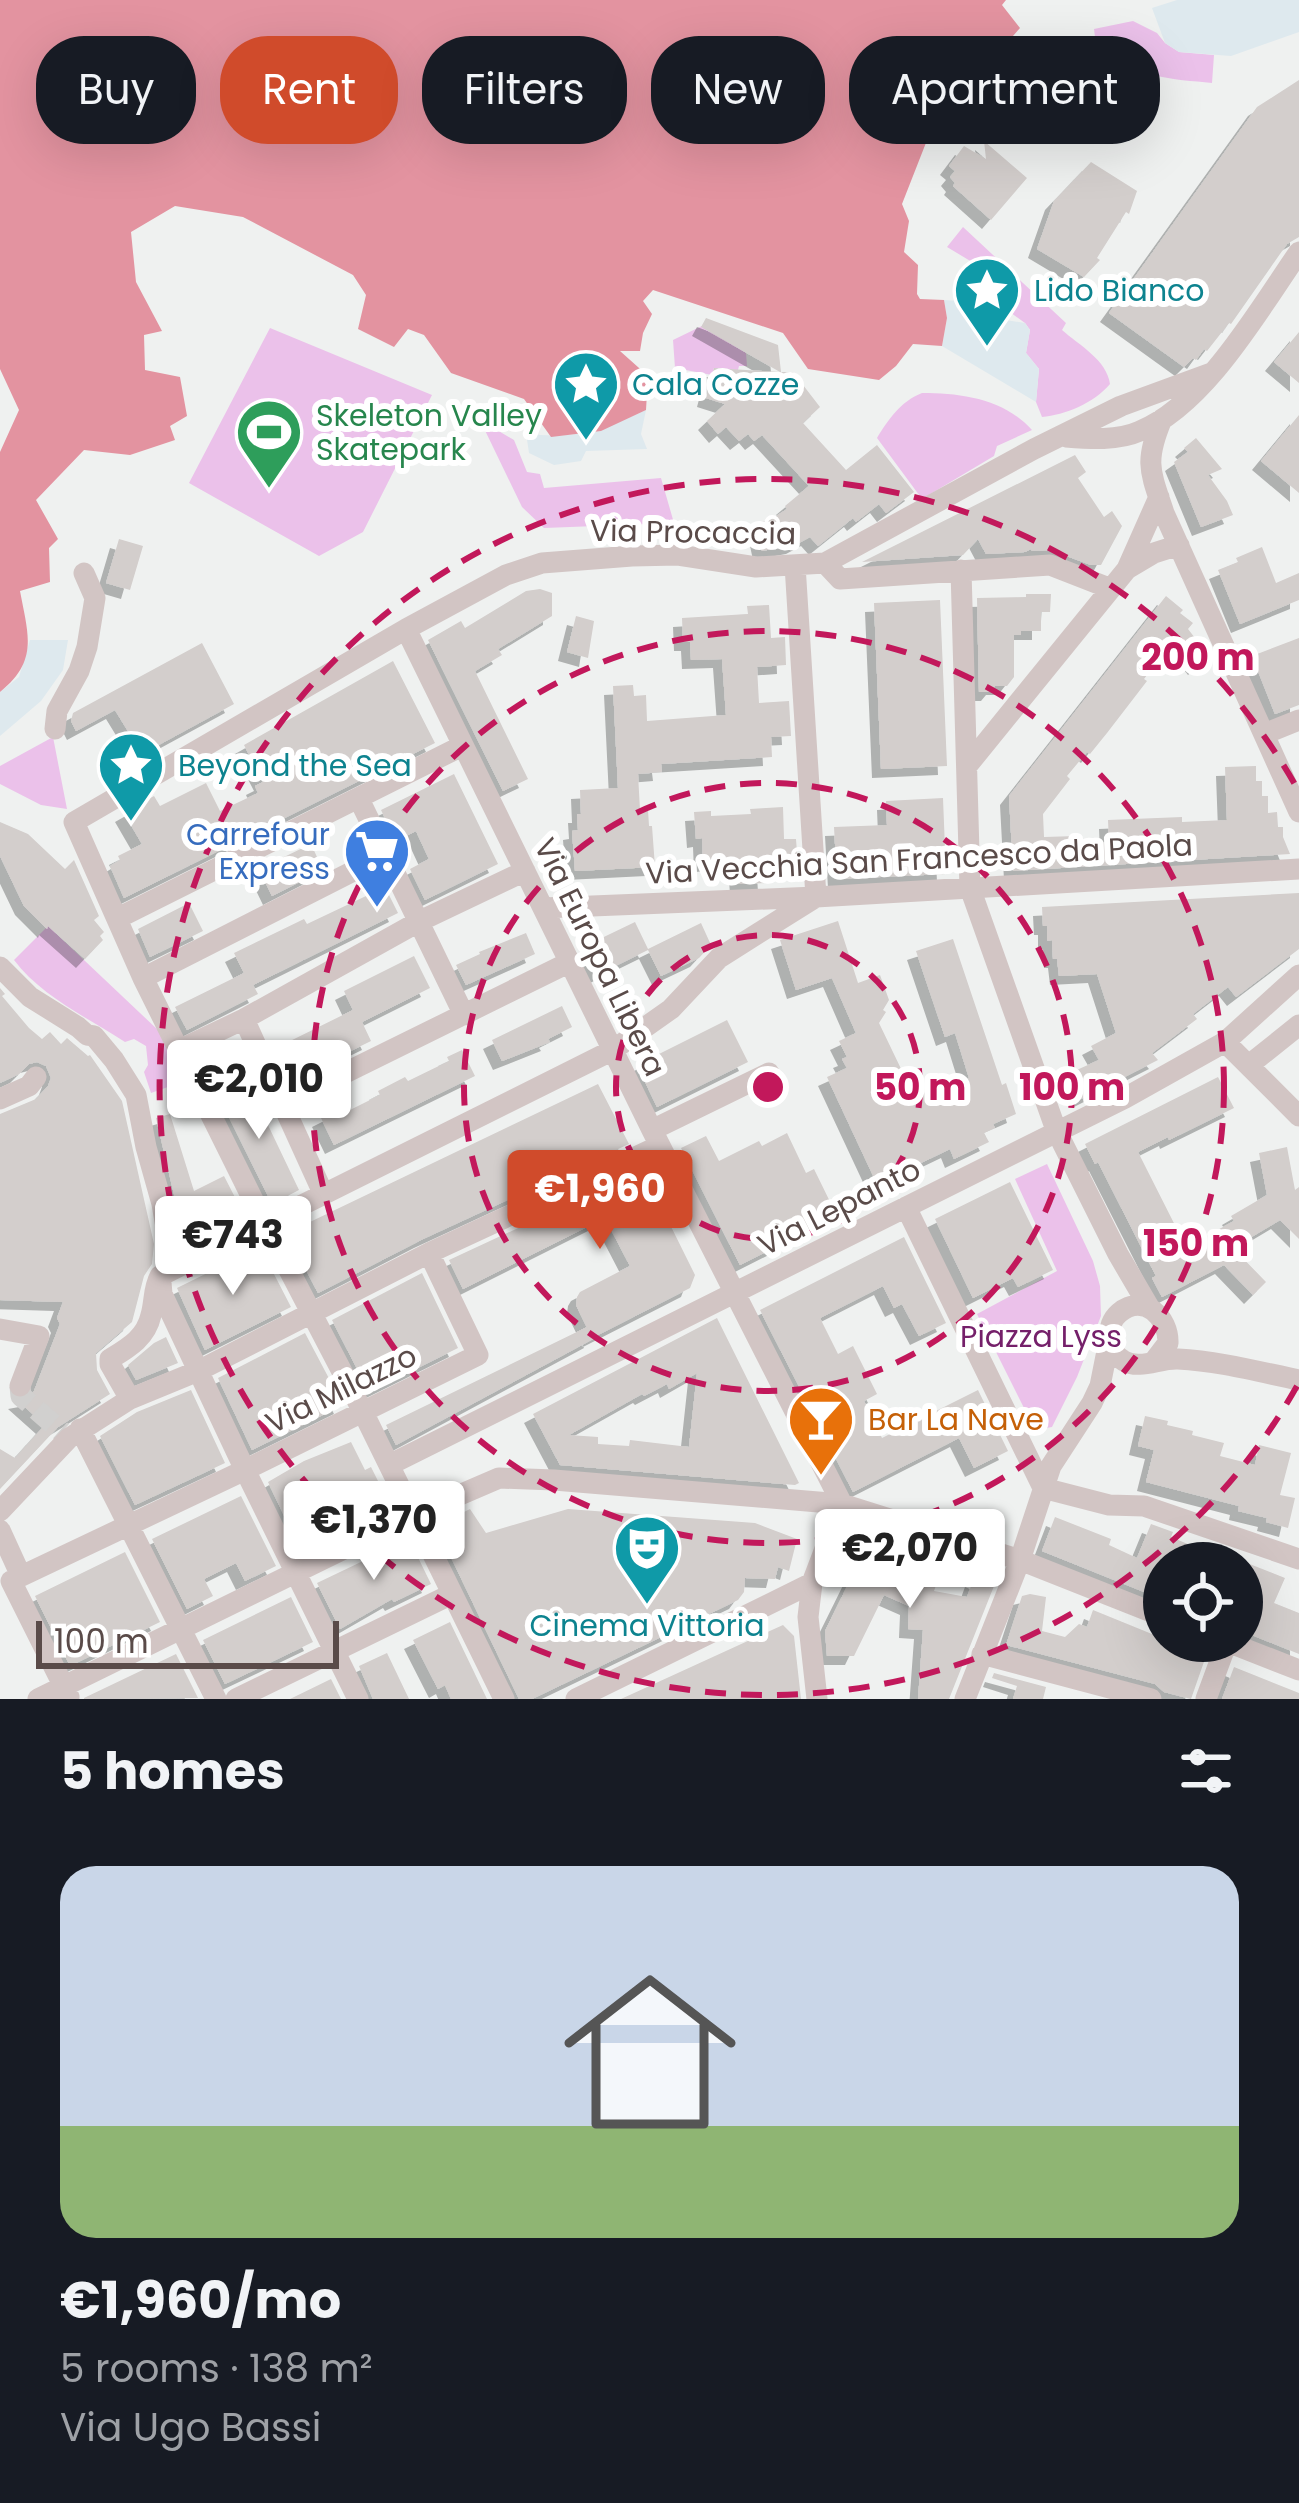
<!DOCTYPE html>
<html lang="en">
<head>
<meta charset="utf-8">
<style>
  :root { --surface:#171b24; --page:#20242c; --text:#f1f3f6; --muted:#9ea1a6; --line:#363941; --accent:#d04b2b }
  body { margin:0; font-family:Poppins,sans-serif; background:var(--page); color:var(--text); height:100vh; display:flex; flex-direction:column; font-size:45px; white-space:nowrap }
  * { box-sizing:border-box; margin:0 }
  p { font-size:39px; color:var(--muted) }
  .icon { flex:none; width:66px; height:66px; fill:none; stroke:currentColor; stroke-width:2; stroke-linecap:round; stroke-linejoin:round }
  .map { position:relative; height:1699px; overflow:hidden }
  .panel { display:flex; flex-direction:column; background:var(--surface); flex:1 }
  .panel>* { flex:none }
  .guide { position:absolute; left:36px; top:36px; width:1227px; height:108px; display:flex; gap:24px }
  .fabs { position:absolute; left:1143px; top:1542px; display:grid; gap:24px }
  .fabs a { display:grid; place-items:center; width:120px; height:120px; border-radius:50%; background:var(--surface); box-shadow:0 12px 48px #0002; font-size:60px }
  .scale { position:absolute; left:36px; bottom:30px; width:303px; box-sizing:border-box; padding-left:12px; border:6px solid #5a4b49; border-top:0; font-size:33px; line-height:42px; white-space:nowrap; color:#5a4b49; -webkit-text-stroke:9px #fff; paint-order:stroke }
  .price { position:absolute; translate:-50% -102px; padding:0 27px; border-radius:12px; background:#fff; color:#222; font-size:39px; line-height:78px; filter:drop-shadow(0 3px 6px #0008) }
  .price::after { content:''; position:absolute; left:50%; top:72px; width:36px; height:27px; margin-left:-18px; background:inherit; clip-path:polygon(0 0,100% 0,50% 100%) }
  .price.current { background:var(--accent); color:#fff }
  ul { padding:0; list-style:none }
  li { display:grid; align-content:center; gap:24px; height:636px; padding:0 60px }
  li+li { border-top:3px solid var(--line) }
  li span { display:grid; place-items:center; height:372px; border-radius:36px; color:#555 }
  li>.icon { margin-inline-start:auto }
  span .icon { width:216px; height:216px; fill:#fffc; stroke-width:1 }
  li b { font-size:51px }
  h2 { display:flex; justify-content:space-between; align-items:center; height:144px; padding:0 60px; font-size:51px }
  .tag { padding:0 42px; border-radius:48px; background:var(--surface); box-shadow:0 12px 48px #0002; font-size:42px; line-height:108px }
  .tag.current { background:var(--accent); color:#fff }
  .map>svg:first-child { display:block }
  .green { fill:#ebc1ea }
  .sand { fill:#dee9ee }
  .water { fill:#e393a0 }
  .building { fill:#d3cecc; fill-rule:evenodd; filter:url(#shadow) }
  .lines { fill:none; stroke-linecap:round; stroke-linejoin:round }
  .minor-tunnel { stroke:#d1d0cf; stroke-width:21; stroke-dasharray:21 10; stroke-linecap:butt }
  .minor { stroke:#d2c5c4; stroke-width:21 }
  .ring { fill:none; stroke:#c2185b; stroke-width:6; stroke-dasharray:21 15 }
  .labels { text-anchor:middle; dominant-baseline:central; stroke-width:12; stroke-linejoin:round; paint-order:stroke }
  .culture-label { font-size:30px; fill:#0d838f; stroke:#fff; text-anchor:start }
  .leisure-label { font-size:30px; fill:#27864d; stroke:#fff; text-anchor:start }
  .street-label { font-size:30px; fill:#5a4b49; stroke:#fff }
  .shop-label { font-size:30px; fill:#366cbe; stroke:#fff; text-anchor:end }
  .park-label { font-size:30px; fill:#75206a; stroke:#fff }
  .food-label { font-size:30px; fill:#c56008; stroke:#fff; text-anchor:start }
  .centre { fill:#c2185b; stroke:#fff; stroke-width:6 }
  .ring-label { font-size:36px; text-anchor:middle; font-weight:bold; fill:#c2185b; stroke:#fff; stroke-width:12; stroke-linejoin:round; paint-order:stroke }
</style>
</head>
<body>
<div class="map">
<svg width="1299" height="1699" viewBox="0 0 1299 1699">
  <defs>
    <filter id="shadow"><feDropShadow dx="-9" dy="9" stdDeviation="0" flood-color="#0004"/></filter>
  </defs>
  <rect width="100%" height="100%" fill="#eff1f0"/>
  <path class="green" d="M1133,21L1157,33L1165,43L1179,52L1214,55L1212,83C1193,81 1172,80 1154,75C1133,69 1121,56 1099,68L1094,29Z
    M963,227L1066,323L1062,330C1079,345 1107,360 1110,384C1094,403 1065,415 1042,417L1036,402L1039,369L1026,353L1030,330L1025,323L974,286L987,271L947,247Z
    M708,323L725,340L746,353L747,366H739L738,370L714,368L712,375L675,368L673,340Z
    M270,328L432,395L363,532L319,556L189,483Z
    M922,393C962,393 1004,399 1032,430L997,446L994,456L922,499L877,438C888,420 901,401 922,393Z
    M480,420L514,440L527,472L540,474L544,488L661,478L674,523L544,528L522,507Z
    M53,737L67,809L41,805L0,784V766Z
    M48,926L158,1030L182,1082L151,1093L144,1072L148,1065L146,1046L134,1039L125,1042C88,1018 41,996 14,960Z
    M1047,1164L1093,1261L1100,1286L1101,1316L1077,1377L1052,1427L1035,1430L977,1314L1057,1271L1015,1179Z"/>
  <path class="sand" d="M1177,0H1299V32L1231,56L1179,52L1165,43L1152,8Z
    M944,300L972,302L1006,320L1025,323L1030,330L1026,353L1039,369L1036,402L942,346L947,318Z
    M646,410L641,434L647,449L586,451L581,461L554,465L529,453L526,433C573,441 604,429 646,410Z
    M30,640H68L63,670L41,701L0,736V692L19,677Z"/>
  <path class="water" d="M0,0H1006L1002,5L1020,28L931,130L902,204L909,221L904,252L918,265L917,294L920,299L944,300L947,318L942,346L913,344L896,366L879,380L808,369L783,333L653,290L643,301L652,314L643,333L640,351H620L648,376L646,410L601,431L551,437L524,399L451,373L424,335L408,329L394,347L358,329L366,295L353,275L243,217L175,206L131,232L136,282L162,331L144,335L145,370L180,377L187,416L170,426L175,440L130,455L84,450L36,500L58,539L49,548L50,582L20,591C28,634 39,661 0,692V452L19,410L0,369Z"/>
  <path class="building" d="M1299,80V237L1287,244L1231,324L1229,323L1207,351L1204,349L1196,360L1193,358L1184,367L1109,313L1257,107Z
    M984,141L1027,178L991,220L953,186L955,183L950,177L955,171L949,166L964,146L986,159Z
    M1091,162L1137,191L1129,214L1126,212L1097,258L1100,260L1084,277L1037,249L1054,201Z
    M706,318L778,345L781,372H793L820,407L803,423L846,470L877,445L914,492L886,513L879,504L856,522L853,518L818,546L810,537L795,545L762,551L756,523L770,520L787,509L785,506L809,486L762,435L754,441L748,434L739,441L726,427L718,434L707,421L725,404L706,398L714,368L780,372L701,327Z
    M1299,332V383L1274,362Z
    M1299,415V493L1261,461Z
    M1196,438L1222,469L1208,475L1227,501L1233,515L1201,527L1174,462L1188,452L1184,448Z
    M1075,455L1086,472L1078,478L1104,517L1112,511L1122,526L1101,565H1091L1050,550L1032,551L1031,549L1025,552L986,554L978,539L963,555L862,562Z
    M119,539L143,546L130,590L106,583Z
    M1262,547L1276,583L1299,573V600L1240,624L1218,570L1238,562L1236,558Z
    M540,589L552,593V616L498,649L502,655L475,671L528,779L503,791L428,640L461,621L465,628L526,591Z
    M1026,594H1051L1050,612H1041V631H1021V635H1014V677L1007,686H995L990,692H979L977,598L1026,597Z
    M1166,596L1183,610L1180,613L1193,623L1188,629L1209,656L1197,666L1178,642L1170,652L1167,649L1144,679L1147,681L1107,733L1090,754L1087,752L1067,776L1070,779L1043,814L1044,837L1077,836L1078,844L1109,842L1108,820L1182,817V822L1227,820L1225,767L1256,766V781H1262V796H1268V813L1277,812L1278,827H1283V837L1290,854L1013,871L1009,796Z
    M940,600L947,766L881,769L874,603Z
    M769,605L771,638L785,637L786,665L757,667L759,703L789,701L791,736L771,737L772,757L661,764L662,772L638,774L640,810H648L649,826H652L655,867L575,871L572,831L578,830L577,814H581L580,790L618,788L613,686L633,685L634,696L646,695L647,721L726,715L722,659L691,660L690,642H683L682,618L748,614L747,606Z
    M576,616L594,621L588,658L567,652Z
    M1299,638V705L1275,714L1252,656Z
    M202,643L234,704L142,754L115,710L76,731L71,721L73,713Z
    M393,661L435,743L124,898L110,866L120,860L118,856L142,844L124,813L154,796L160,806L206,783L220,811L258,793L255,786L263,782L244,745Z
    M454,774L498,864L425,900L410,869L429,859L416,831L396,841L381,810Z
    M943,798L946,874L837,879L834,827L887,825L886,801Z
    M783,807L784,839H796L798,866L766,868L767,883L739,884L737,861L703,863L702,838L696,839L694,812L711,811V816L751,814L750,809Z
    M0,822L28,834L65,869L74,860L99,916L94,920L104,932L100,936L103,940L85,959L48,926L47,929L24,906L0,856Z
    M311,844L323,870L272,896L259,869Z
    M385,887L398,913L253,985L258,994L187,1030L175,1007L244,973L234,953L304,919L307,924Z
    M1299,893V949L1236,997L1228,987L1193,1014L1197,1019L1152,1053L1158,1060L1081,1099L1070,1073L1099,1060L1091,1046L1116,1033L1097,974L1059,976L1057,959H1053L1052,940L1047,941V926H1043L1042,907Z
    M189,903L203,931L150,957L138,929Z
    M838,921L858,983L880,975L889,1000L883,1010L886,1012L879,1023L904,1075L914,1070L930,1105L961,1090L958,1084L969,1078L955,1033L945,1037L916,951L953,939L1002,1085L1006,1083L1016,1114L993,1124L995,1128L984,1133L989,1142L954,1159L950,1149L877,1184L827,1077L847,1068L842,1059L847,1057L839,1041L856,1033L832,978L796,990L780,940Z
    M635,922L648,949L701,923L711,945L699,958L661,976L648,950L597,975L583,947Z
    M526,933L535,954L466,985L456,965L480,954L479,952Z
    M414,956L430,988L362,1022L371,1041L300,1076L284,1044L353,1010L344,991Z
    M0,988L5,994L2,996L29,1028L42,1039L50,1032L61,1044L67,1038L88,1056L90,1055L122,1101L154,1244L152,1264L144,1276L132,1322L96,1353L97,1370L110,1394L58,1427L0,1489V1449L15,1458L45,1425L17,1400L28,1398L34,1391L60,1324L57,1318L63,1302L0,1300V1114L36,1099L48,1086L51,1078L46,1066L37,1062L29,1064L19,1074L0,1083Z
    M562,1006L572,1027L548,1039L550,1042L502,1061L492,1040Z
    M727,1020L748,1062L657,1107L637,1065Z
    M462,1050L475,1076L334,1145L321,1118L335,1111L338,1116L380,1095L378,1091L405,1077L408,1081L449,1061L447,1057Z
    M1218,1077L1234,1108L1169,1140L1168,1137L1138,1152L1186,1247L1234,1221L1231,1216L1267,1195L1259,1153L1287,1147L1295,1190L1299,1187V1239L1280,1220L1233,1248L1266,1282L1253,1295L1224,1265L1162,1297L1152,1278L1156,1276L1098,1162L1095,1164L1085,1144Z
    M247,1081L299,1190L272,1204L218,1095Z
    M598,1084L629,1144L423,1239L318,1293L287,1233Z
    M170,1114L194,1191L224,1176L242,1211L230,1217L223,1203L181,1224L156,1118Z
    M787,1133L806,1173L814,1169L837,1216L740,1265L681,1148L706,1136L719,1161L759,1141L762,1146Z
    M643,1170L695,1275L690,1288L592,1338L576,1305L577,1297L580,1292L630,1266L605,1218L463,1289L449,1260Z
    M1010,1182L1053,1270L1018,1287L1013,1278L973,1298L935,1219Z
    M904,1237L946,1323L919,1336L902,1304L894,1308L883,1286L820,1318L838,1354L853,1346L877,1394L864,1401L882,1438L978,1390L1008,1451L974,1468L959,1438L853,1492L760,1310Z
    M260,1247L291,1307L205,1350L177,1288Z
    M422,1273L458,1348L369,1392L332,1320Z
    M717,1318L799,1483L795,1485L560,1465L533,1414ZM697,1373L689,1447L630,1440L629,1446L598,1444V1437L569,1435L642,1394L644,1396L667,1384L669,1389Z
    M587,1327L593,1339L396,1445L386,1425Z
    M305,1333L343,1405L252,1450L218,1378Z
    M166,1337L178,1363L136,1380L128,1365L154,1343Z
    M191,1390L225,1463L135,1505L100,1436L137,1412Z
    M1145,1416L1168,1421L1167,1425L1193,1431L1192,1435L1224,1443L1220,1456L1255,1465L1259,1445L1291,1453L1280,1495L1295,1498L1288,1528L1266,1522L1267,1518L1238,1511L1239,1506L1146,1482L1154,1450L1138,1446Z
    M351,1442L365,1470L371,1467L392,1509L302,1553L268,1482L304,1461Z
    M241,1496L276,1566L245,1581L236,1563L204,1579L213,1596L187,1609L152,1539Z
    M470,1509L486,1533L568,1509L755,1523L797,1539L789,1571L778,1567L775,1579L745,1578L744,1592L738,1600L532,1699H519L436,1526Z
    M1055,1517L1111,1539L1109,1545L1137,1558L1151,1524L1173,1532L1171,1537L1233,1563H1164V1600L1042,1551Z
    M874,1532L944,1563L934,1591L967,1597L974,1578L994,1586L949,1699H918L923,1630L908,1629L909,1606L884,1595L854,1656H827L825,1631Z
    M409,1539L431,1584L394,1602L392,1599L340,1629L317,1583Z
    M125,1552L160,1622L70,1666L35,1596Z
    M1242,1561L1285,1578L1274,1603L1299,1613V1654L1242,1631Z
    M1030,1594L1046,1597L1042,1631L1065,1637L1079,1624L1087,1627L1093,1610L1206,1656L1191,1699L1164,1692L1155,1684L1006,1645L1022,1596Z
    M291,1597L313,1642L225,1684L203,1640Z
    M450,1622L487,1699H451L445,1685L438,1689L413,1640Z
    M783,1625L794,1636L801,1699H621Z
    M387,1653L409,1699H373L359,1666Z
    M176,1654L198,1698L84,1699V1698Z
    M1234,1667L1299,1693V1699H1222Z
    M994,1673L1046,1687L1043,1699H1013L1017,1686L992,1678Z
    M331,1679L341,1699H290Z"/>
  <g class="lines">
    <path class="minor-tunnel" d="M20,1386L21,1396L62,1432"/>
    <path class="minor" d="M1162,419C1144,462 1150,471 1164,513L1299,812
      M1066,437C1090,439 1118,441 1140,431C1205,405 1260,308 1299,252
      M825,563L840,579L1050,565L1109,588
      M1127,569L1159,497
      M961,570L970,888L1056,1130L1118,1254L1149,1307
      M406,629L652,1130L842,1504
      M55,729L57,711L79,671L87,647L95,598L84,573
      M1264,734L1299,720
      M967,766L1127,569L1154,553L1179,545
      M359,799L464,1015
      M543,908L816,897L1299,869
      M118,918L462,746
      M0,967L30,997L78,1027L87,1035L94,1036L114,1060L136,1095L146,1147L162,1204L173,1268
      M143,978L387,854
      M244,1019L323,1193
      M1225,1042L1299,1116
      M179,1050L244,1019L420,921L525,871
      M1249,1065L1299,1025
      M0,1099L29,1086L36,1077
      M282,1104L570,962
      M652,1130L769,1073
      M906,1207L1043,1488L1109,1505L1144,1506L1299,1559
      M161,1282L162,1294L245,1470L358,1699
      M0,1329L39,1336L20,1386
      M1155,1360L1168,1343C1169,1318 1144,1292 1119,1313C1105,1325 1106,1351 1124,1361C1140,1370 1160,1358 1178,1359C1219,1361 1260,1372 1299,1380
      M130,1399L110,1364V1359C128,1348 146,1338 151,1315C155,1301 153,1289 160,1276L613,1050L671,1009L719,958L816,897L795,565
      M80,1429L216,1699
      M389,1465L1125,1098L1225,1042L1299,975
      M0,1511L69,1438L130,1399L198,1371L429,1253L659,1146
      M0,1530L21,1576
      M1225,1641L1299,1670
      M982,1654L1151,1699
      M69,1697L11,1581L245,1470L478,1355L429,1253
      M38,1699L413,1515L499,1478L554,1480L842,1504L1020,1560L1164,1617
      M236,1699L452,1594
      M504,1699L362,1410L264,1222L143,978L74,822L406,629L506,575L542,563L632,556L678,555L756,567L825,563L1034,449L1121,406L1211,373
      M576,1699L812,1583
      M817,1699L808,1617L812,1583L842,1504
      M965,1699L1020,1560L1051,1466L1092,1403L1100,1386L1109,1341
      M1206,1699L1227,1642"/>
  </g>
  <g class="ring">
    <circle cx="768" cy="1087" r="152"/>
    <circle cx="768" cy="1087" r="304"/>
    <circle cx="768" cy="1087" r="456"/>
    <path d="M1297 1386A608 608 0 1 1 1297 788"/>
  </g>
  <defs>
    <g id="sight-pin" transform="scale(3.45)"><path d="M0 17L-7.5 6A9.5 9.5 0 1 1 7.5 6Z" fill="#0f9aa8" stroke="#fff"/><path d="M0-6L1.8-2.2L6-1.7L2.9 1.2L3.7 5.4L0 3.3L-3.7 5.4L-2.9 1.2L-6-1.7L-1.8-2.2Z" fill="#fff"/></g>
    <g id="stadium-pin" transform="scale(3.45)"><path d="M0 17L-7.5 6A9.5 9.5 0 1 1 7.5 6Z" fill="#2e9e5b" stroke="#fff"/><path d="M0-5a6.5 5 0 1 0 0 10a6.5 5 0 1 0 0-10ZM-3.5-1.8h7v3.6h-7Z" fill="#fff"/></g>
    <g id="supermarket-pin" transform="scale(3.45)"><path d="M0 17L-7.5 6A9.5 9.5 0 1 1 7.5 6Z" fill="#3f7fe0" stroke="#fff"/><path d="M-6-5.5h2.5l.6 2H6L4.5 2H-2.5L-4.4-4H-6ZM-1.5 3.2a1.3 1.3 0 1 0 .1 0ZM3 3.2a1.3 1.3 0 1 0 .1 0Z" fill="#fff"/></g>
    <g id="bar-pin" transform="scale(3.45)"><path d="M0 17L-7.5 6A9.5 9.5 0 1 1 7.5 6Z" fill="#e8710a" stroke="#fff"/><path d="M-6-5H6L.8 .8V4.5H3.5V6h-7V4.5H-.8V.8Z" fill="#fff"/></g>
    <g id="theatre-pin" transform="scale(3.45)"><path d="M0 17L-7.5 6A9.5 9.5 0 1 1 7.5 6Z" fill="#0f9aa8" stroke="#fff"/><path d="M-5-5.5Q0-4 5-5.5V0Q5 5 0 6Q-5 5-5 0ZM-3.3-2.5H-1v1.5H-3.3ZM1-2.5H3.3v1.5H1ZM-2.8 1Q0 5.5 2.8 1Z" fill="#fff"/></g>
  </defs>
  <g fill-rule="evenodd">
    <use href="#sight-pin" x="987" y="290"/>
    <use href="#sight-pin" x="586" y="384"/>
    <use href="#stadium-pin" x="269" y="432"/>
    <use href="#sight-pin" x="131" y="765"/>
    <use href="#supermarket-pin" x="377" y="851"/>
    <use href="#bar-pin" x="821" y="1419"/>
    <use href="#theatre-pin" x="647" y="1548"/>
  </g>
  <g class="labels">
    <g class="culture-label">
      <text x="1034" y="290">Lido Bianco</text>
      <text x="632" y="384">Cala Cozze</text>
      <text x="178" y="765">Beyond the Sea</text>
      <text x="647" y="1625" text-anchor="middle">Cinema Vittoria</text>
    </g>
    <g class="leisure-label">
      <text x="316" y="415">Skeleton Valley<tspan x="316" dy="34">Skatepark</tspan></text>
    </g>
    <g class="street-label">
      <text transform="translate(693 532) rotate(1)">Via Procaccia</text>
      <text transform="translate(919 859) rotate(-3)">Via Vecchia San Francesco da Paola</text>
      <text transform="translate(600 957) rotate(64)">Via Europa Libera</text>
      <text transform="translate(839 1207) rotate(-27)">Via Lepanto</text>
      <text transform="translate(341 1389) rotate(-26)">Via Milazzo</text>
    </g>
    <g class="shop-label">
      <text x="330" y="834">Carrefour<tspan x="330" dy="34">Express</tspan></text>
    </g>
    <g class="park-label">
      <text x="1041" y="1336">Piazza Lyss</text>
    </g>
    <g class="food-label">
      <text x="868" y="1419">Bar La Nave</text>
    </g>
  </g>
  <circle cx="768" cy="1087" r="18" class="centre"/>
  <g class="ring-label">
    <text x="1198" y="670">200 m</text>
    <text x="920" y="1100">50 m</text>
    <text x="1072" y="1100">100 m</text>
    <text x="1196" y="1256">150 m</text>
  </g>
</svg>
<div class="fabs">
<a><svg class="icon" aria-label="locate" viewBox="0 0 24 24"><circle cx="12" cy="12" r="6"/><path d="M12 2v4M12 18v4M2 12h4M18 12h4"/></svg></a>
</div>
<div class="scale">100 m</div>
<b class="price" style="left:259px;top:1142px">€2,010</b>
<b class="price current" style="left:600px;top:1252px">€1,960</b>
<b class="price" style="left:233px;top:1298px">€743</b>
<b class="price" style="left:374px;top:1583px">€1,370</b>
<b class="price" style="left:910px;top:1611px">€2,070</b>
<div class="guide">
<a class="tag">Buy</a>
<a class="tag current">Rent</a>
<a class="tag">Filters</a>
<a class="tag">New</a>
<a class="tag">Apartment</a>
</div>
</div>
<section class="panel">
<h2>5 homes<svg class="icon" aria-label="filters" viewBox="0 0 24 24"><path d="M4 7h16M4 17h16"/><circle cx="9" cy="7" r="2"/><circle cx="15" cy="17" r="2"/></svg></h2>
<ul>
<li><span style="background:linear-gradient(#c9d6e8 70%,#8fb573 0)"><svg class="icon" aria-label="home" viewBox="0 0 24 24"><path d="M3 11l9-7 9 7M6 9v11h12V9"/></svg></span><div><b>€1,960/mo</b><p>5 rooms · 138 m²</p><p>Via Ugo Bassi</p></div></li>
</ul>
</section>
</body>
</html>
